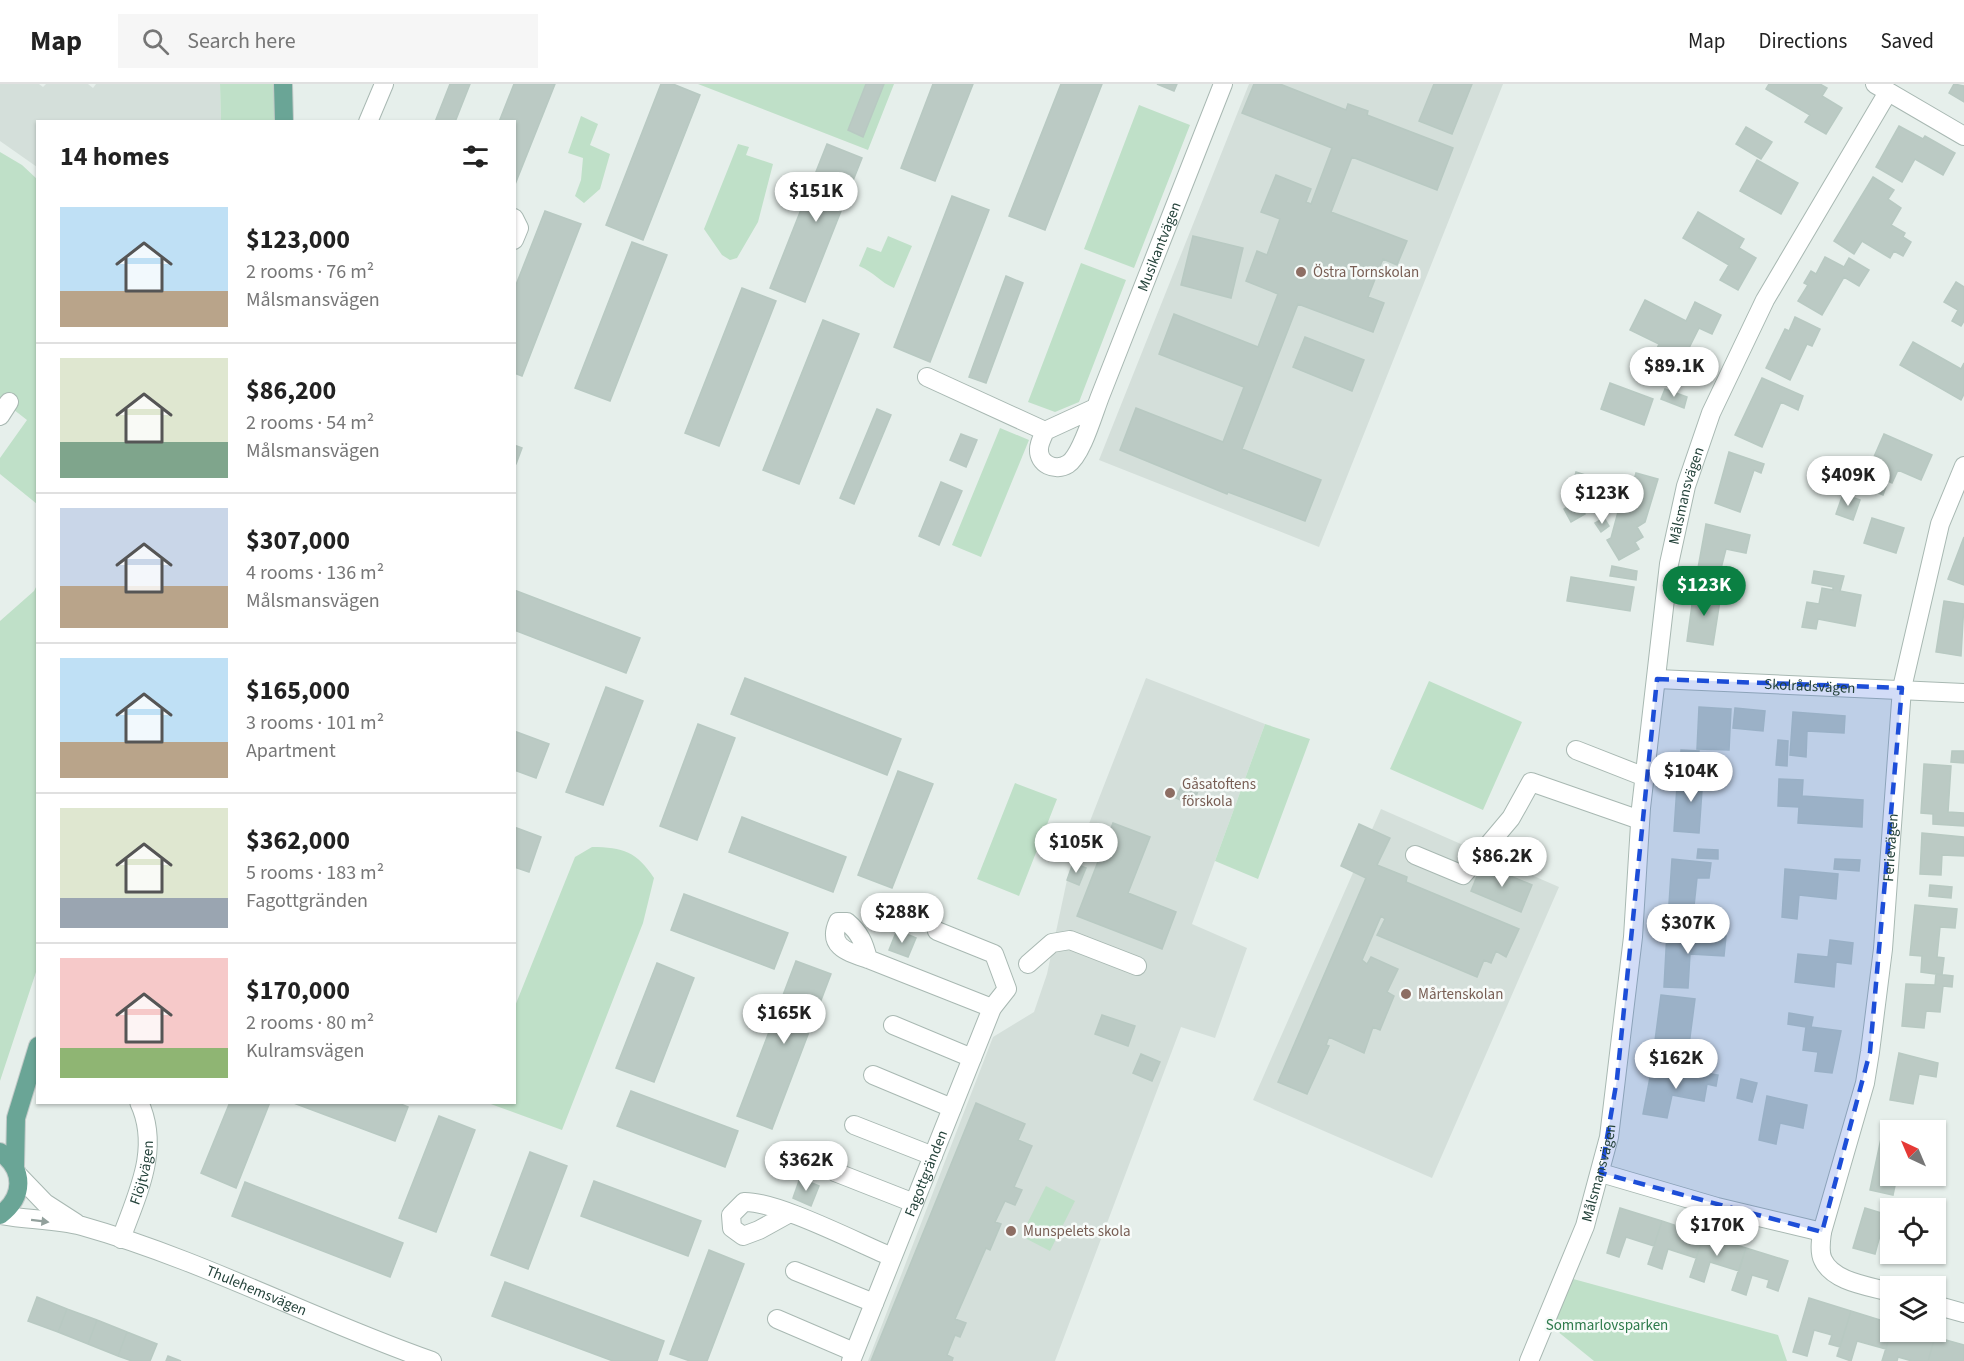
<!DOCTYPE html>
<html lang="en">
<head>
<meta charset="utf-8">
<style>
  :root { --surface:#fff; --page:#f6f6f6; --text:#222; --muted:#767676; --line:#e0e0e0; --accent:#0b8043 }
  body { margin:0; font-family:"Source Sans 3",sans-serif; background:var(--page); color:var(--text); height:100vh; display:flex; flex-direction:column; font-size:22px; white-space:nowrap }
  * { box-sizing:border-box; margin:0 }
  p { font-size:20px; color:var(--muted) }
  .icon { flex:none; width:33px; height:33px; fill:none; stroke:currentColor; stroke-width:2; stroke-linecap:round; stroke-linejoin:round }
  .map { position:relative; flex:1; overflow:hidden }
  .side { position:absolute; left:36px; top:36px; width:480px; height:984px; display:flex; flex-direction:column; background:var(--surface); border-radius:0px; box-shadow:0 2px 4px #0004 }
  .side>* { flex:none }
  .needle { width:39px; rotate:316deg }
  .controls { position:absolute; left:1880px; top:1036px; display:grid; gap:12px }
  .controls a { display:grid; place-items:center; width:66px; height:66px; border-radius:0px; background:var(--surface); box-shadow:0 2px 4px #0004; font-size:30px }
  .price { position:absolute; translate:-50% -51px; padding:0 14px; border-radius:21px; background:#fff; color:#222; font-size:20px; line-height:39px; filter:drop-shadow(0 2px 3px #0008) }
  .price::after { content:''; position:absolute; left:50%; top:36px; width:18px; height:14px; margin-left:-9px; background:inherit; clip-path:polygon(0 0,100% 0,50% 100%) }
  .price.current { background:var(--accent); color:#fff }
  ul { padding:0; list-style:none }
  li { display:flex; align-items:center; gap:18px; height:150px; padding:0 24px }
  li+li { border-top:2px solid var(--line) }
  li span { display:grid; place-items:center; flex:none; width:168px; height:120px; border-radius:0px; color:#555 }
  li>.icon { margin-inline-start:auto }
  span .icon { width:72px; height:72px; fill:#fffc; stroke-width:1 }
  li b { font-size:26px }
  h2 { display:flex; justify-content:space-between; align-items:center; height:72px; padding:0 24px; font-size:26px }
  header { display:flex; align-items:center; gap:36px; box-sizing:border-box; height:84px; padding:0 30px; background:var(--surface); border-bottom:2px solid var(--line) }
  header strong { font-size:28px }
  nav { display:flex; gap:33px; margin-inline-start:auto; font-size:21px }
  .search { width:420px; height:54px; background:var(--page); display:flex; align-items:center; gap:15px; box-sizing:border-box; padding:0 21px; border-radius:0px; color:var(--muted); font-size:22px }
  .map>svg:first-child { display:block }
  .built { fill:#d4dfda }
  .green { fill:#bfe0c8 }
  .building { fill:#bbcac4; stroke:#b8c9c2; stroke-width:1.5 }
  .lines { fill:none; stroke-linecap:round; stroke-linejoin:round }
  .minor-casing { stroke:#a8b8b2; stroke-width:20 }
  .major-casing { stroke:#c2cac8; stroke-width:20 }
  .minor { stroke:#fff; stroke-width:18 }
  .major { stroke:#6aa596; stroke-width:18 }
  .oneway { fill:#92a09c }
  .marked { fill:#1d4ed8; fill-opacity:0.2; stroke:#1d4ed8; stroke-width:4.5; stroke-dasharray:12 8; stroke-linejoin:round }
  .education-dot { fill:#8d6e63; stroke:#f7fbf9; stroke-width:2 }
  .labels { text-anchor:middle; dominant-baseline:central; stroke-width:5; stroke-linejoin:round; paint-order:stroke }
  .street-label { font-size:15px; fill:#24423a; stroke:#f7fbf9 }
  .education-label { font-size:15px; fill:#785e54; stroke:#f7fbf9; text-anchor:start }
  .park-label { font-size:15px; fill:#2d7a4b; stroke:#f7fbf9 }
</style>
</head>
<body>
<header>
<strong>Map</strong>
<div class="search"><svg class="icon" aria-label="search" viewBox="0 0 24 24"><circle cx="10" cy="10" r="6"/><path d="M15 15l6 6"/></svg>Search here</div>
<nav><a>Map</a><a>Directions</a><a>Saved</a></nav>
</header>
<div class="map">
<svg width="1964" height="1277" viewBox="0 0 1964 1277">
  <rect width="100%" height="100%" fill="#e6efeb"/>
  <path class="built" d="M0,0H39L43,3L46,0H88L93,4L96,0H220L221,37L38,38L37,83L0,57Z
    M1249,0H1503L1319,463L1099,376Z
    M1146,594L1265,640L1192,840L1247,864L1215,954L1181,943L1055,1277H868L993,953L1034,928L1047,890L1067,796Z
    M1381,725L1559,803L1432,1094L1253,1016Z"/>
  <path class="green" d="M220,0H281L284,37H221Z
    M698,0H894L868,66Z
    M1139,21L1190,41L1134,184L1084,165Z
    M581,32L598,40L590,61L610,70L600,105L584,119L575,112L581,96L583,74L568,69Z
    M738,60L749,63L746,71L773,80L758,138L737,174L730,176L722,171L704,145Z
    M0,68L22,81L37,95V420L0,390V374L27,336L0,315Z
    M888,152L912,162L894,204C880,198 874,188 859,182L867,163L881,168Z
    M1081,179L1126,196L1079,318L1055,328L1028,318Z
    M1000,344L1029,356L981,473L952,461Z
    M37,501V885L0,997V537L34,507Z
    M1429,597L1522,638L1483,726L1390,685Z
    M1265,640L1310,655L1258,795L1215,777Z
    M1015,699L1057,715L1019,812L977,795Z
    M592,763C623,763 637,768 654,794L643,839L562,1046L488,1019L514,1018L515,922L575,773Z
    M1046,1102L1075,1117L1050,1167L1021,1152Z
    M1566,1193L1778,1251L1787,1277H1594L1546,1238Z"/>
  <path class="building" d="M450,0H470L455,38H435Z
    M514,0H555L514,103V38H499Z
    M661,0H673L700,11L643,156L606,141Z
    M866,0H884L863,53L848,46Z
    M933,0H973L935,97L901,84Z
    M1061,0H1102L1045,146L1009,132Z
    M1157,0H1177L1174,7Z
    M1254,0H1280L1346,26L1348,20L1368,27L1367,31L1453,64L1437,106L1352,73L1331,128L1407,157L1397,181L1383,175L1368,213L1384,219L1373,248L1298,220L1242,365L1321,396L1305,437L1228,408L1227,410L1120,366L1136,324L1223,358L1244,303L1159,270L1174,230L1258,263L1278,210L1246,197L1257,167L1267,171L1280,135L1261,128L1276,91L1311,105L1306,118L1311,120L1332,64L1242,29Z
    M1434,0H1472L1452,50L1419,37Z
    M1769,0H1820L1827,4L1822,12L1842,24L1826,50L1805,38L1810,31L1766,5Z
    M1954,0L1964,2V18L1949,9Z
    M1899,42L1923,55L1925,52L1955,69L1943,91L1915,75L1902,98L1876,83Z
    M1746,43L1772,58L1761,75L1736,60Z
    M827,60L862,74L805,218L770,204Z
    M1757,76L1798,99L1781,130L1740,107Z
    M1873,93L1894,106L1888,115L1901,124L1891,141L1905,149L1903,153L1911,158L1903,172L1894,167L1890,174L1862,157L1854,170L1834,157Z
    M952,112L989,126L930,278L894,263Z
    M545,127L581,140L522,292L514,289V206Z
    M1698,128L1744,155L1739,164L1756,174L1738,206L1720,196L1729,181L1683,154Z
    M1193,152L1243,164L1231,214L1181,201Z
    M632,158L667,171L610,317L575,304Z
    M1825,173L1844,183L1849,174L1869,186L1859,202L1844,193L1822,231L1798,217L1808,201L1804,199L1811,187L1816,190Z
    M1006,192L1023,199L986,299L969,293Z
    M1956,198L1964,203V237L1961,242L1952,237L1958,226L1944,218Z
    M742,204L776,217L719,362L685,349Z
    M1645,216L1686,237L1695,218L1721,231L1712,250L1699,244L1681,280L1656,267L1659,260L1630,246Z
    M1795,233L1820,245L1812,262L1807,260L1790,296L1766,284L1785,245L1789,247Z
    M823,236L859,250L799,400L763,386Z
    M1305,253L1364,276L1352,307L1293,283Z
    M1913,258L1961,285L1964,279V310L1961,316L1900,281Z
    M1762,294L1803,312L1798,326L1781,318L1762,363L1735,351Z
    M1610,299L1653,315L1644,341L1601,325Z
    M1665,305L1687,313L1684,324L1661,315Z
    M877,325L891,331L854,420L840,414Z
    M961,350L977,356L966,383L950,376Z
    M1884,350L1932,371L1921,396L1898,386L1892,399L1874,391L1878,383L1884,385L1886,380L1873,375Z
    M514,361L522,364L516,380H514Z
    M1729,368L1764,380L1761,389L1754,386L1740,428L1715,419Z
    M1576,388L1631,406L1636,389L1658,395L1645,438L1637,443L1643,453L1635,458L1639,465L1619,476L1607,456L1611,454L1618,428L1584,418L1582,425L1585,430L1571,438L1564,425L1567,423Z
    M1876,395L1887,400L1883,411L1872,406Z
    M941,398L962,407L939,461L919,452Z
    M1843,410L1860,416L1853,436L1836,430Z
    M1604,434L1609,442L1601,448L1595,439Z
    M1872,434L1904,444L1896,469L1864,459Z
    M1706,440L1750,451L1746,469L1726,465L1716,504L1698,500L1701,484H1698Z
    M1964,453V501L1948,495Z
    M1612,482L1637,487L1636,496L1610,492Z
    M1814,487L1844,492L1840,507L1861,511L1855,542L1818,535L1816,545L1802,543L1807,518L1819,520L1822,504L1833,506V503L1812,499Z
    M1720,492L1744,496L1742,508L1718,504Z
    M1571,493L1634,503L1630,527L1567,517Z
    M514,506L640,554L626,589L514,546Z
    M1694,506L1721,510L1713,561L1687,557Z
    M1944,517L1964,520L1961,572L1936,568Z
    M745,594L901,655L887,691L731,630Z
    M606,603L643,617L603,721L566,708Z
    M1699,623L1731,625L1729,666L1697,665Z
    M1735,624L1765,627L1763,647L1733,644Z
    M1793,628L1845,632L1844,649L1807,647L1806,673L1790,671Z
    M698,640L735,654L697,756L660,742Z
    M514,647L549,660L536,694L514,686Z
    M1778,656L1788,657L1787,682L1776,681Z
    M1681,666L1699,667L1698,685L1680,684Z
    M1952,667H1964V679L1951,678Z
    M1924,680L1951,682L1948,728L1964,729V742L1933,740V730L1921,729Z
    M898,687L933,700L892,804L858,791Z
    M1690,688L1711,689L1710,706H1702L1699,749L1674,747L1677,702L1690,703Z
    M1779,695L1803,696L1802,712L1863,716L1862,743L1798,739L1799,723L1778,722Z
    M1183,698L1199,704L1193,721L1176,714Z
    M742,733L846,773L833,808L729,768Z
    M1113,739L1150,753L1128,809L1176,828L1162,865L1077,832Z
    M1359,740L1390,754L1377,781L1407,793L1406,798L1519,845L1506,873L1496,867L1491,879L1484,876L1477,893L1377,851L1385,835L1381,832L1362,876L1367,880L1371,873L1398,885L1387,908L1394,912L1380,946L1373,943L1364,969L1329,953L1326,961L1329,962L1307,1010L1278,998L1366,794L1341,782Z
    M514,743L541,753L529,788L514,783Z
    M1922,749L1964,753V772L1942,771L1941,791L1920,790Z
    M1698,765L1718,766V775L1697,774Z
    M1672,775L1711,779L1709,794H1697L1694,822L1669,820Z
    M1835,775L1860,776L1859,787L1834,785Z
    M1073,779L1086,784L1079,801L1067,796Z
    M1482,780L1532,801L1521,828L1471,807Z
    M1785,785L1838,790L1836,815L1799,811L1797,835L1782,833Z
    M1930,801L1952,803L1951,814L1929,812Z
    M684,810L788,849L774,885L671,846Z
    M1915,821L1957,825L1955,844L1940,843L1937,873L1944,874L1942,891L1921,888L1922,872L1910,871Z
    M897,846L916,854L908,873L889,866Z
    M1667,848L1726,852L1724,872L1690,870L1688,904L1664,903Z
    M1830,856L1853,859L1851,880L1836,878L1834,903L1795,898L1798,870L1828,873Z
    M796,877L831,890L772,1045L737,1032Z
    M657,879L694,894L654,998L616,984Z
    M1936,890L1953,892L1952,903L1943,902L1940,928L1926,927L1924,944L1902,942L1906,900L1935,901Z
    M1661,911L1695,915L1687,976L1653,972Z
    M1789,929L1813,933L1811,943L1841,947L1832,989L1815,987L1818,968L1803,966L1806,943L1788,940Z
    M1102,931L1135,942L1128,962L1095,950Z
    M1899,969L1938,979L1936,993L1919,990L1913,1020L1890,1016Z
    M1141,970L1160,978L1152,997L1133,989Z
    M1677,984L1718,991L1716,1002L1707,1000L1704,1017L1672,1011L1667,1034L1643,1030L1651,988L1676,992Z
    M1741,995L1757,999L1752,1018L1737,1014Z
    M631,1007L738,1047L725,1083L617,1042Z
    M1767,1012L1807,1021L1803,1044L1780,1039L1776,1060L1759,1056Z
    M230,1018H270L236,1104L201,1089Z
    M291,1018H396L408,1023L395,1057Z
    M976,1019L1025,1040L1018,1056L1032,1062L1014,1103L1022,1106L1015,1121L1005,1117L995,1138L1001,1140L990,1166L986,1164L955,1235L966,1239L960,1253L955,1251L947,1271L953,1274L952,1277H871Z
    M439,1032L475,1046L436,1148L399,1134Z
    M1883,1045L1894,1047H1890V1092H1897L1893,1111L1870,1106Z
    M530,1068L567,1082L528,1185L491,1171Z
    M800,1094L819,1102L811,1122L793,1114Z
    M594,1097L701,1137L688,1172L581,1132Z
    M245,1098L403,1159L390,1193L232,1132Z
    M1892,1119L1911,1125H1890Z
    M1620,1124L1662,1137L1654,1162L1626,1153L1619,1173L1607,1169Z
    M1865,1124L1888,1131L1890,1126V1146L1882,1144L1875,1170L1853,1164Z
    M1662,1137L1704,1151L1696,1174L1668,1165L1662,1185L1648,1180Z
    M1704,1151L1746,1164L1739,1187L1710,1178L1704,1198L1690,1193Z
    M1746,1164L1788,1177L1778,1207L1767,1203L1769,1196L1752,1191L1746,1211L1732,1206Z
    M709,1166L744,1180L707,1277H690L670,1270Z
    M505,1198L664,1257L657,1277H613L492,1232Z
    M37,1213L67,1225L58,1248L28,1237Z
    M1809,1214L1851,1227L1840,1263L1829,1260L1832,1251L1814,1246L1807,1272L1793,1268Z
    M67,1225L97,1236L88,1260L58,1248Z
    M1851,1227L1890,1239L1891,1248L1886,1265L1857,1257L1851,1277L1837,1272Z
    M97,1236L127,1248L118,1272L88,1260Z
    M127,1248L157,1260L150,1277H132L118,1272Z
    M1891,1248H1920L1935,1253L1928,1277H1912L1898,1273L1897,1277H1882Z
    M1935,1253L1964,1261V1277H1928Z
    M168,1272L181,1277H166Z"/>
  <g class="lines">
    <g class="minor-casing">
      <g id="minor">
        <path d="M1875,0L1964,52"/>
        <path d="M368,38L384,0"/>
        <path d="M514,134L519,144L514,156"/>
        <path d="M927,293L1045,347"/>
        <path id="s1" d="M1095,324L1045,347C1043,352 1039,359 1039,365C1038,380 1055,388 1068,380C1082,371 1094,327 1101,310C1142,207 1182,103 1223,0"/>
        <path d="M0,332L9,318"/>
        <path id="s2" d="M1657,595L1964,609"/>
        <path d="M1576,666L1645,693"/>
        <path d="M1415,771L1463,791L1511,734L1531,698L1640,736"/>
        <path d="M868,875C864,859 860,849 847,838H838C827,863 848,868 868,875L992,924"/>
        <path d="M1028,880L1052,859L1070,856L1137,882"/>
        <path d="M893,941L972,974"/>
        <path d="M873,991L952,1024"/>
        <path d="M854,1041L933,1072"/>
        <path d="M835,1088L914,1119"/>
        <path d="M1601,1089L1717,1123L1822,1148C1821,1156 1819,1168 1823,1176C1833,1198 1869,1202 1890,1208"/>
        <path d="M19,1092L45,1119L76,1139"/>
        <path d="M788,1130L759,1146L743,1152L732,1144L731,1131L744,1118C777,1117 858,1159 892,1173"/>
        <path id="s3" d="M1,1131C27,1136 56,1135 82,1142C203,1176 314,1236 432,1277"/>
        <path id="s4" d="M1822,1148L1865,999L1870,968L1883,865L1902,604L1940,440L1964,382"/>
        <path id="s5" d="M121,1155C137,1110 161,1065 139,1018"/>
        <path d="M795,1187L874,1219"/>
        <path d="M1935,1221L1964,1229"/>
        <path d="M777,1235L854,1268"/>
        <path id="s6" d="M851,1277L992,924L1007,905L994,870L937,847"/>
        <path id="s7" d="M1529,1277L1585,1142L1609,1053L1633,853L1641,724L1669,480L1686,402L1711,329L1765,216L1888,8"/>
      </g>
    </g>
    <g class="major-casing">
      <path id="major" d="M283,0L284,38
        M0,1068C25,1086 24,1113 0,1131
        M15,1082L16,1034L38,962"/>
    </g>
    <use href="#minor" class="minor"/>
    <use href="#major" class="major"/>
  </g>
  <defs><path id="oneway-solid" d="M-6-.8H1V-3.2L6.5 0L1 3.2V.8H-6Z" transform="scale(1.5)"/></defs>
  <use class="oneway" href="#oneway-solid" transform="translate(40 1137) rotate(7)"/>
  <path class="marked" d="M1657,595L1902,604L1870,968L1822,1148L1601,1089L1617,995Z"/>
  <g class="education-dot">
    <circle cx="1301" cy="188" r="6"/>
    <circle cx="1170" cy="709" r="6"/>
    <circle cx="1406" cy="910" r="6"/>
    <circle cx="1011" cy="1147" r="6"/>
  </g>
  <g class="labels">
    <g class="street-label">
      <text stroke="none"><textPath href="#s1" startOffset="351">Musikantvägen</textPath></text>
      <text stroke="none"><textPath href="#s7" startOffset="885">Målsmansvägen</textPath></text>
      <text stroke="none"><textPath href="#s2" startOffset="153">Skolrådsvägen</textPath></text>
      <text stroke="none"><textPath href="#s4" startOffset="392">Ferievägen</textPath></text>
      <text stroke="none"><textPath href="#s5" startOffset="70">Flöjtvägen</textPath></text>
      <text stroke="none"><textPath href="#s6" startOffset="202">Fagottgränden</textPath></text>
      <text stroke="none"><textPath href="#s7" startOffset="201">Målsmansvägen</textPath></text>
      <text stroke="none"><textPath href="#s3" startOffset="268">Thulehemsvägen</textPath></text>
    </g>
    <g class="education-label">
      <text x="1313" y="188">Östra Tornskolan</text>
      <text x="1182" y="700">Gåsatoftens<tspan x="1182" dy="17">förskola</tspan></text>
      <text x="1418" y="910">Mårtenskolan</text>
      <text x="1023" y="1147">Munspelets skola</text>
    </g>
    <g class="park-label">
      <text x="1607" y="1241">Sommarlovsparken</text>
    </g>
  </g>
</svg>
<div class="controls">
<a><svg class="needle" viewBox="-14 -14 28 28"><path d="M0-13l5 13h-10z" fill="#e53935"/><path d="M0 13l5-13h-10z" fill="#767676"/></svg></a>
<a><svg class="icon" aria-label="locate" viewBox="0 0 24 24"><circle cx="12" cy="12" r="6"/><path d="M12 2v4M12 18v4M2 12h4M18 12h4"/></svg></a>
<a><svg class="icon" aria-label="layers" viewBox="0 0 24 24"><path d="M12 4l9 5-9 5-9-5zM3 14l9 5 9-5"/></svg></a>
</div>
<b class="price" style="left:816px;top:139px">$151K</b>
<b class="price" style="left:1674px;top:314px">$89.1K</b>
<b class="price" style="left:1848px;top:423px">$409K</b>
<b class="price" style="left:1602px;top:441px">$123K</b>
<b class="price current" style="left:1704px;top:533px">$123K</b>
<b class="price" style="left:1691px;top:719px">$104K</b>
<b class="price" style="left:1076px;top:790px">$105K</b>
<b class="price" style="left:1502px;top:804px">$86.2K</b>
<b class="price" style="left:902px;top:860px">$288K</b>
<b class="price" style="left:1688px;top:871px">$307K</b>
<b class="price" style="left:784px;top:961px">$165K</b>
<b class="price" style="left:1676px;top:1006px">$162K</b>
<b class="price" style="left:806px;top:1108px">$362K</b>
<b class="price" style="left:1717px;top:1173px">$170K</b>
<section class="side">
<h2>14 homes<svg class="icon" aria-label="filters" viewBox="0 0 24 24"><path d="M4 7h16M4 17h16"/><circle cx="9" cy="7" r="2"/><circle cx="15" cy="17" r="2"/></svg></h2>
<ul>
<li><span style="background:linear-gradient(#bfe0f5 70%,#b9a48a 0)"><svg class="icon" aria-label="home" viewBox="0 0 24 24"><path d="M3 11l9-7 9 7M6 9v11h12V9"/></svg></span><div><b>$123,000</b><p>2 rooms · 76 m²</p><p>Målsmansvägen</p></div></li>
<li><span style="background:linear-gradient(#dfe7d0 70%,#7fa58c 0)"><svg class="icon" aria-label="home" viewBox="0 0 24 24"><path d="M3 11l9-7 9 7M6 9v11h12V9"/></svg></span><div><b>$86,200</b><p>2 rooms · 54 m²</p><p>Målsmansvägen</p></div></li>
<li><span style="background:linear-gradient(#c9d6e8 65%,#b9a48a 0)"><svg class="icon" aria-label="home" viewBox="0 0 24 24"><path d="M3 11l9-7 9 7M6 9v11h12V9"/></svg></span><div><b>$307,000</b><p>4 rooms · 136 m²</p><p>Målsmansvägen</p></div></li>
<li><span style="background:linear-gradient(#bfe0f5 70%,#b9a48a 0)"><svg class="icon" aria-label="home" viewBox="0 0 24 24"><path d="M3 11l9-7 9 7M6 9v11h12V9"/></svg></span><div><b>$165,000</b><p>3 rooms · 101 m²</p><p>Apartment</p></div></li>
<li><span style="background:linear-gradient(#dfe7d0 75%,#9aa5b1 0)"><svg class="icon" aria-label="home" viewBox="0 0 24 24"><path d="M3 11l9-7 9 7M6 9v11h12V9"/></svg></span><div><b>$362,000</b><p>5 rooms · 183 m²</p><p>Fagottgränden</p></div></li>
<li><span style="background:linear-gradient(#f6c9c9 75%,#8fb573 0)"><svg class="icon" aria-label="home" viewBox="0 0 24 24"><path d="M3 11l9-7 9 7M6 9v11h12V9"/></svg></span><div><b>$170,000</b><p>2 rooms · 80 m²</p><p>Kulramsvägen</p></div></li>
</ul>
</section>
</div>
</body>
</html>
